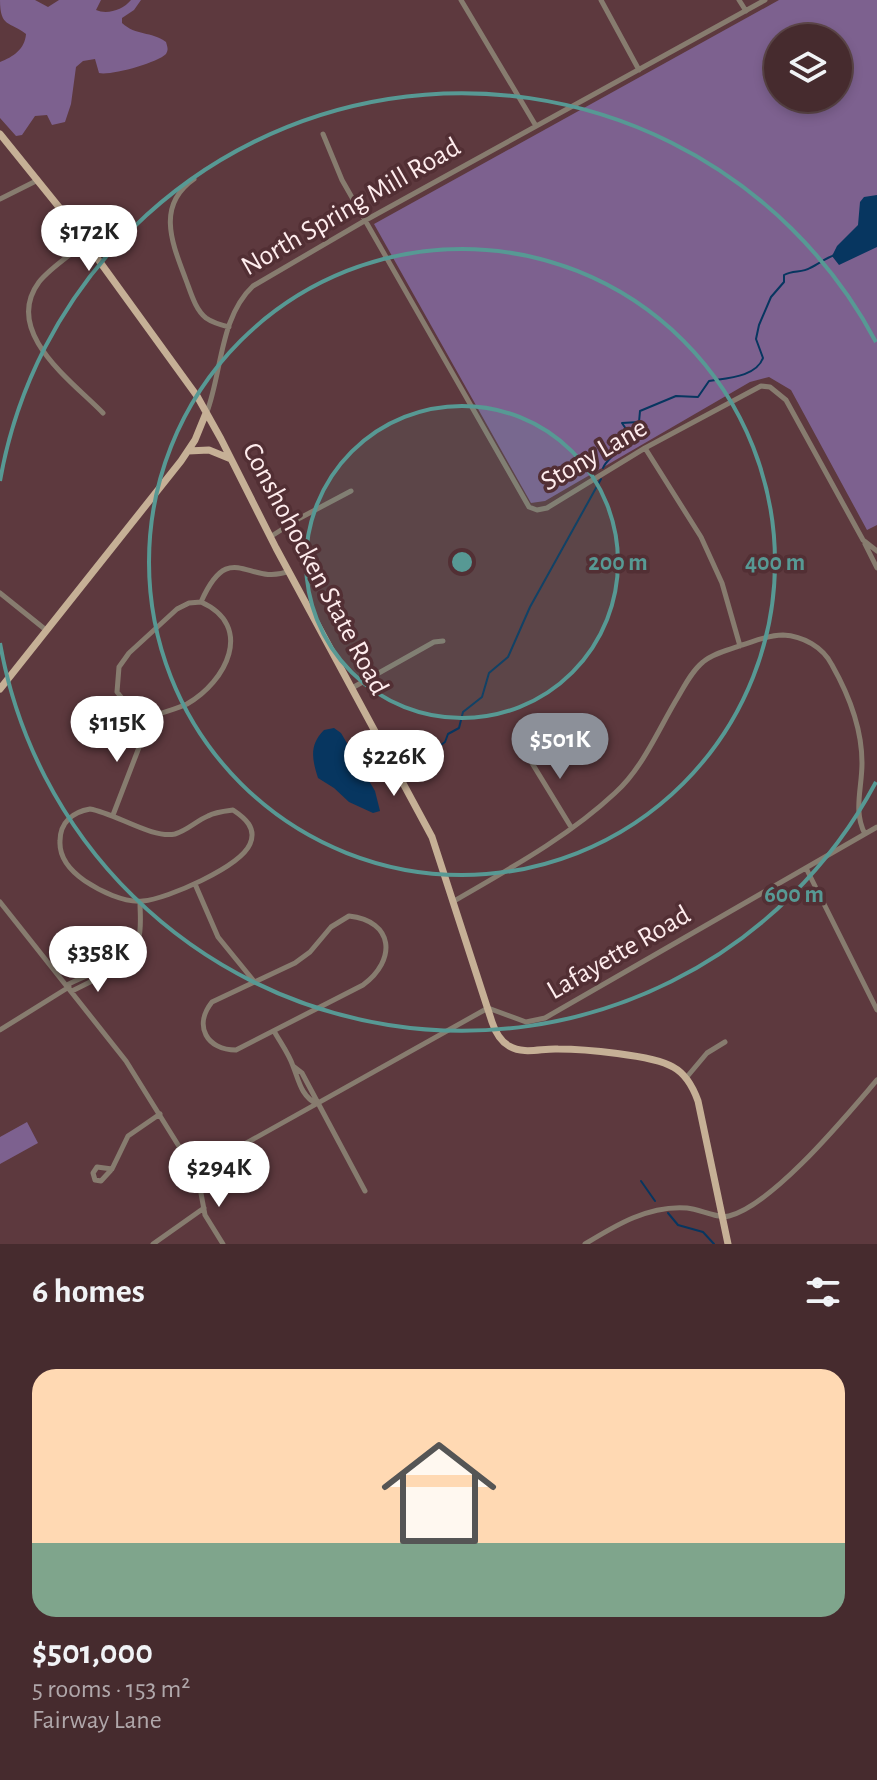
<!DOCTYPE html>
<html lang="en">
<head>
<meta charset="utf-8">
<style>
  :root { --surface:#462b2e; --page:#50373a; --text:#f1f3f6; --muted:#b0a7aa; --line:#5e474a; --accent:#8c9099 }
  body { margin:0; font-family:"Alegreya Sans",sans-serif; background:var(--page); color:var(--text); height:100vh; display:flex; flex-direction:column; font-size:30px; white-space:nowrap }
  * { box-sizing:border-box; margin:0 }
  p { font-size:26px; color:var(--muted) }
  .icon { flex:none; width:44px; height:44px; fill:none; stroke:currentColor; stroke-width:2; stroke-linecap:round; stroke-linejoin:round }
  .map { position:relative; height:1244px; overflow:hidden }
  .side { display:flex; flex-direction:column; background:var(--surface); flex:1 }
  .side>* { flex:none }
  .fabs { position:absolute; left:764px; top:24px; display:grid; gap:16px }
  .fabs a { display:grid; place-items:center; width:88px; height:88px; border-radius:50%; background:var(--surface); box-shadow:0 4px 12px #0003,0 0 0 2px var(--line); font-size:40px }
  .price { position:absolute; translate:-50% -68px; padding:0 18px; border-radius:28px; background:#fff; color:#222; font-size:26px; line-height:52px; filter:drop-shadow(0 2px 4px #0008) }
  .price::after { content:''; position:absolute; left:50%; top:48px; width:24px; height:18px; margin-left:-12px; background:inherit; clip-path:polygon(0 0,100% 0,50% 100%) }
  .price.active { background:var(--accent); color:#fff }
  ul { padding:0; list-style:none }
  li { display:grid; align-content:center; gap:16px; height:424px; padding:0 32px }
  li+li { border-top:2px solid var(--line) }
  li span { display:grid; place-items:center; height:248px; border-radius:24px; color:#555 }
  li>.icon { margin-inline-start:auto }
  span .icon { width:144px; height:144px; fill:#fffc; stroke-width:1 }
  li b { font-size:34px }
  h2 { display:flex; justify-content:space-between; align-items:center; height:96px; padding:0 32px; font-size:34px }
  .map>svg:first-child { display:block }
  .green { fill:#7d618f; fill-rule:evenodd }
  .water { fill:#073660 }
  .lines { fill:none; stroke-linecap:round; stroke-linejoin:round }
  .stream { stroke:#073660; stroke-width:2 }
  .minor { stroke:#877c6f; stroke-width:5 }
  .major { stroke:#c6b096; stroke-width:7 }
  .ring { fill:none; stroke:#579994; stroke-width:4 }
  .labels { text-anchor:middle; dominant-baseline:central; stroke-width:7; stroke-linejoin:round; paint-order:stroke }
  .street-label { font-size:28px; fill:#feeced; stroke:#522f34 }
  .centre { fill:#579994; stroke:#522f34; stroke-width:4 }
  .ring-label { font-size:24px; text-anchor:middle; font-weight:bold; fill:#579994; stroke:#522f34; stroke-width:7; stroke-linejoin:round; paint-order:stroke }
</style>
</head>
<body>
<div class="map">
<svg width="877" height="1244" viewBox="0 0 877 1244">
  <rect width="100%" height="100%" fill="#5d393e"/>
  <path class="green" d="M0,0H35L48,7L59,0H101L96,10C107,15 123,10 131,0H141L134,10L122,18V23C136,36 151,31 166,42C167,46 169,49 166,54C157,63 110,76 99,73L95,59L83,61L76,67L71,104L65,122L52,125L47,115L35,116L22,135L16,136L0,118V62C13,57 25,49 26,34C10,21 0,28 0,0Z
    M779,0H877V525L867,530L791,390L769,377L750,382L545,501L531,503L374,224ZM778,38H838V98H778Z
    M27,1122L38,1143L0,1164V1137Z"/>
  <path class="water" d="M877,195V247L839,265L832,256L837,246L858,225L860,202L864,197Z
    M334,728L341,733L375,791L380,811L373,813L349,802L334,788L318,778C312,759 309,745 324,730Z"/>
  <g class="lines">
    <path class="stream" d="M603,468C606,460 616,455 619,447C622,440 622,436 626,429L622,423L639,422L640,411L676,396L698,397L709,381C727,378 756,377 763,358L756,339L759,325L771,297L784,282V275C793,270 802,273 810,268C819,264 825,258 835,255
      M387,742L409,736L441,745L445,742L448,734L459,728L463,712L482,697L489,673L508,657L530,607L601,479
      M355,758L378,746
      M641,1181L655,1201
      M668,1213L678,1225L703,1232L714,1244"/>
    <path class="minor" d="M461,0L536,126
      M601,0L639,70
      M739,0L746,11
      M323,134L342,180L529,507L537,510L547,508L645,448L761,386L770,387L786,400L863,540L877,551
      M194,179C155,206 173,245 186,280C191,293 195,309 206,318C213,323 221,325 229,327
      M0,199L38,180
      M86,242C71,255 51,267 39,282C2,332 72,381 103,413
      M207,412C222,371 220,317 253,286L366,220L765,0
      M645,448L701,537L722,583L740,646
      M270,537L300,518L351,491
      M865,544L877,568
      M0,593L46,630
      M201,602C255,626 226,682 187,704C174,710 158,714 145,718L134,713L117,692L119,667L129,653L177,609L189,603Z
      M201,602C230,536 249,588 289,571
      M352,688L434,642L443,641
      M524,750L571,827
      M90,809C115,813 152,839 175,834C188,830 196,821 208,816C215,812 225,811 233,810C245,818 257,828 250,844C240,867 167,899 143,901C124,903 100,891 85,881C72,872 59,858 60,841C60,822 73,812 90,809Z
      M113,815L143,737L145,718
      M806,868L877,1010
      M195,884L218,937L253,980
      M454,901C509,869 568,837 615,793C643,768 659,728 678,697C685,685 692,671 703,662C713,653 729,650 742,645C755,641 768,635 783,635C803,636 823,647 832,665C849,695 862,730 862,763C862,789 853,811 865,834
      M0,902L126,1061L198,1177L205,1215L223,1244
      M349,916C394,921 397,960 363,985L236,1050C207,1050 193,1026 212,1002L295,963L310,952L331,927Z
      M67,985C86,974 131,963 138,941C142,929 140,915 140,902
      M72,991L92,981L99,972
      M0,1030L69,987
      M274,1031C280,1042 289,1054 293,1066C299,1081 301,1096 317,1104
      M293,1066L302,1073L365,1191
      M686,1078L707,1053L725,1042
      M187,1161L207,1165L488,1008L526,1022L545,1018L877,827
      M112,1169L97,1167L93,1173L95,1180L101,1181L112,1169L128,1136L160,1114
      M153,1244L204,1208
      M585,1244C616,1225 649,1205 687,1208C700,1209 717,1219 729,1216C774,1204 846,1116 877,1080"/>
    <path class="major" d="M0,134L71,222L197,396L221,439L276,548L432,837L492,1022C495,1031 500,1041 509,1046C524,1055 542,1048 558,1049C583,1049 653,1055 673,1067C686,1074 693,1087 698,1101L728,1244
      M188,451L209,450L231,459
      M0,689L181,461L195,440L206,413"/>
  </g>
  <circle cx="462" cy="562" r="156" fill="#579994" fill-opacity=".12"/>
  <g class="ring">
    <circle cx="462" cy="562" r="156"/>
    <circle cx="462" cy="562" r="313"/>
    <path d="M876 782A469 469 0 0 1 0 643M0 481A469 469 0 0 1 876 342"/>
  </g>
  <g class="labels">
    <g class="street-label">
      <text transform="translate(351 207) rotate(-30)">North Spring Mill Road</text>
      <text transform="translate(594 455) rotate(-30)">Stony Lane</text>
      <text transform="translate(315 569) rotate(62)">Conshohocken State Road</text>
      <text transform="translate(619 953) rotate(-30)">Lafayette Road</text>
    </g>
  </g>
  <circle cx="462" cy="562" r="12" class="centre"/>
  <g class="ring-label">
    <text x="618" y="570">200 m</text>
    <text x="775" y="570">400 m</text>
    <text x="794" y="902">600 m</text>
  </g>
</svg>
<div class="fabs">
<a><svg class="icon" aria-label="layers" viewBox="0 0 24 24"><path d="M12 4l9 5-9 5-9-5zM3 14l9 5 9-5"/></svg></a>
</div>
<b class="price" style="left:89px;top:273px">$172K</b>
<b class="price" style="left:117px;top:764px">$115K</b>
<b class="price active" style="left:560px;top:781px">$501K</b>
<b class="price" style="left:394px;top:798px">$226K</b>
<b class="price" style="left:98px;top:994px">$358K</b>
<b class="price" style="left:219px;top:1209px">$294K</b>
</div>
<section class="side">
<h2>6 homes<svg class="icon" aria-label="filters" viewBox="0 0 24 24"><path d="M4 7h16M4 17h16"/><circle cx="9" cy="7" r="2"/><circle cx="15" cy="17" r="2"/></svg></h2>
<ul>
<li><span style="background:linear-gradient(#ffd9b3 70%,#7fa58c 0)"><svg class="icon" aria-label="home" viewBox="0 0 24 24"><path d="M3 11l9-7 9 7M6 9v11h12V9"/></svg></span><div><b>$501,000</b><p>5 rooms · 153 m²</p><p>Fairway Lane</p></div></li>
</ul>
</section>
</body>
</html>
